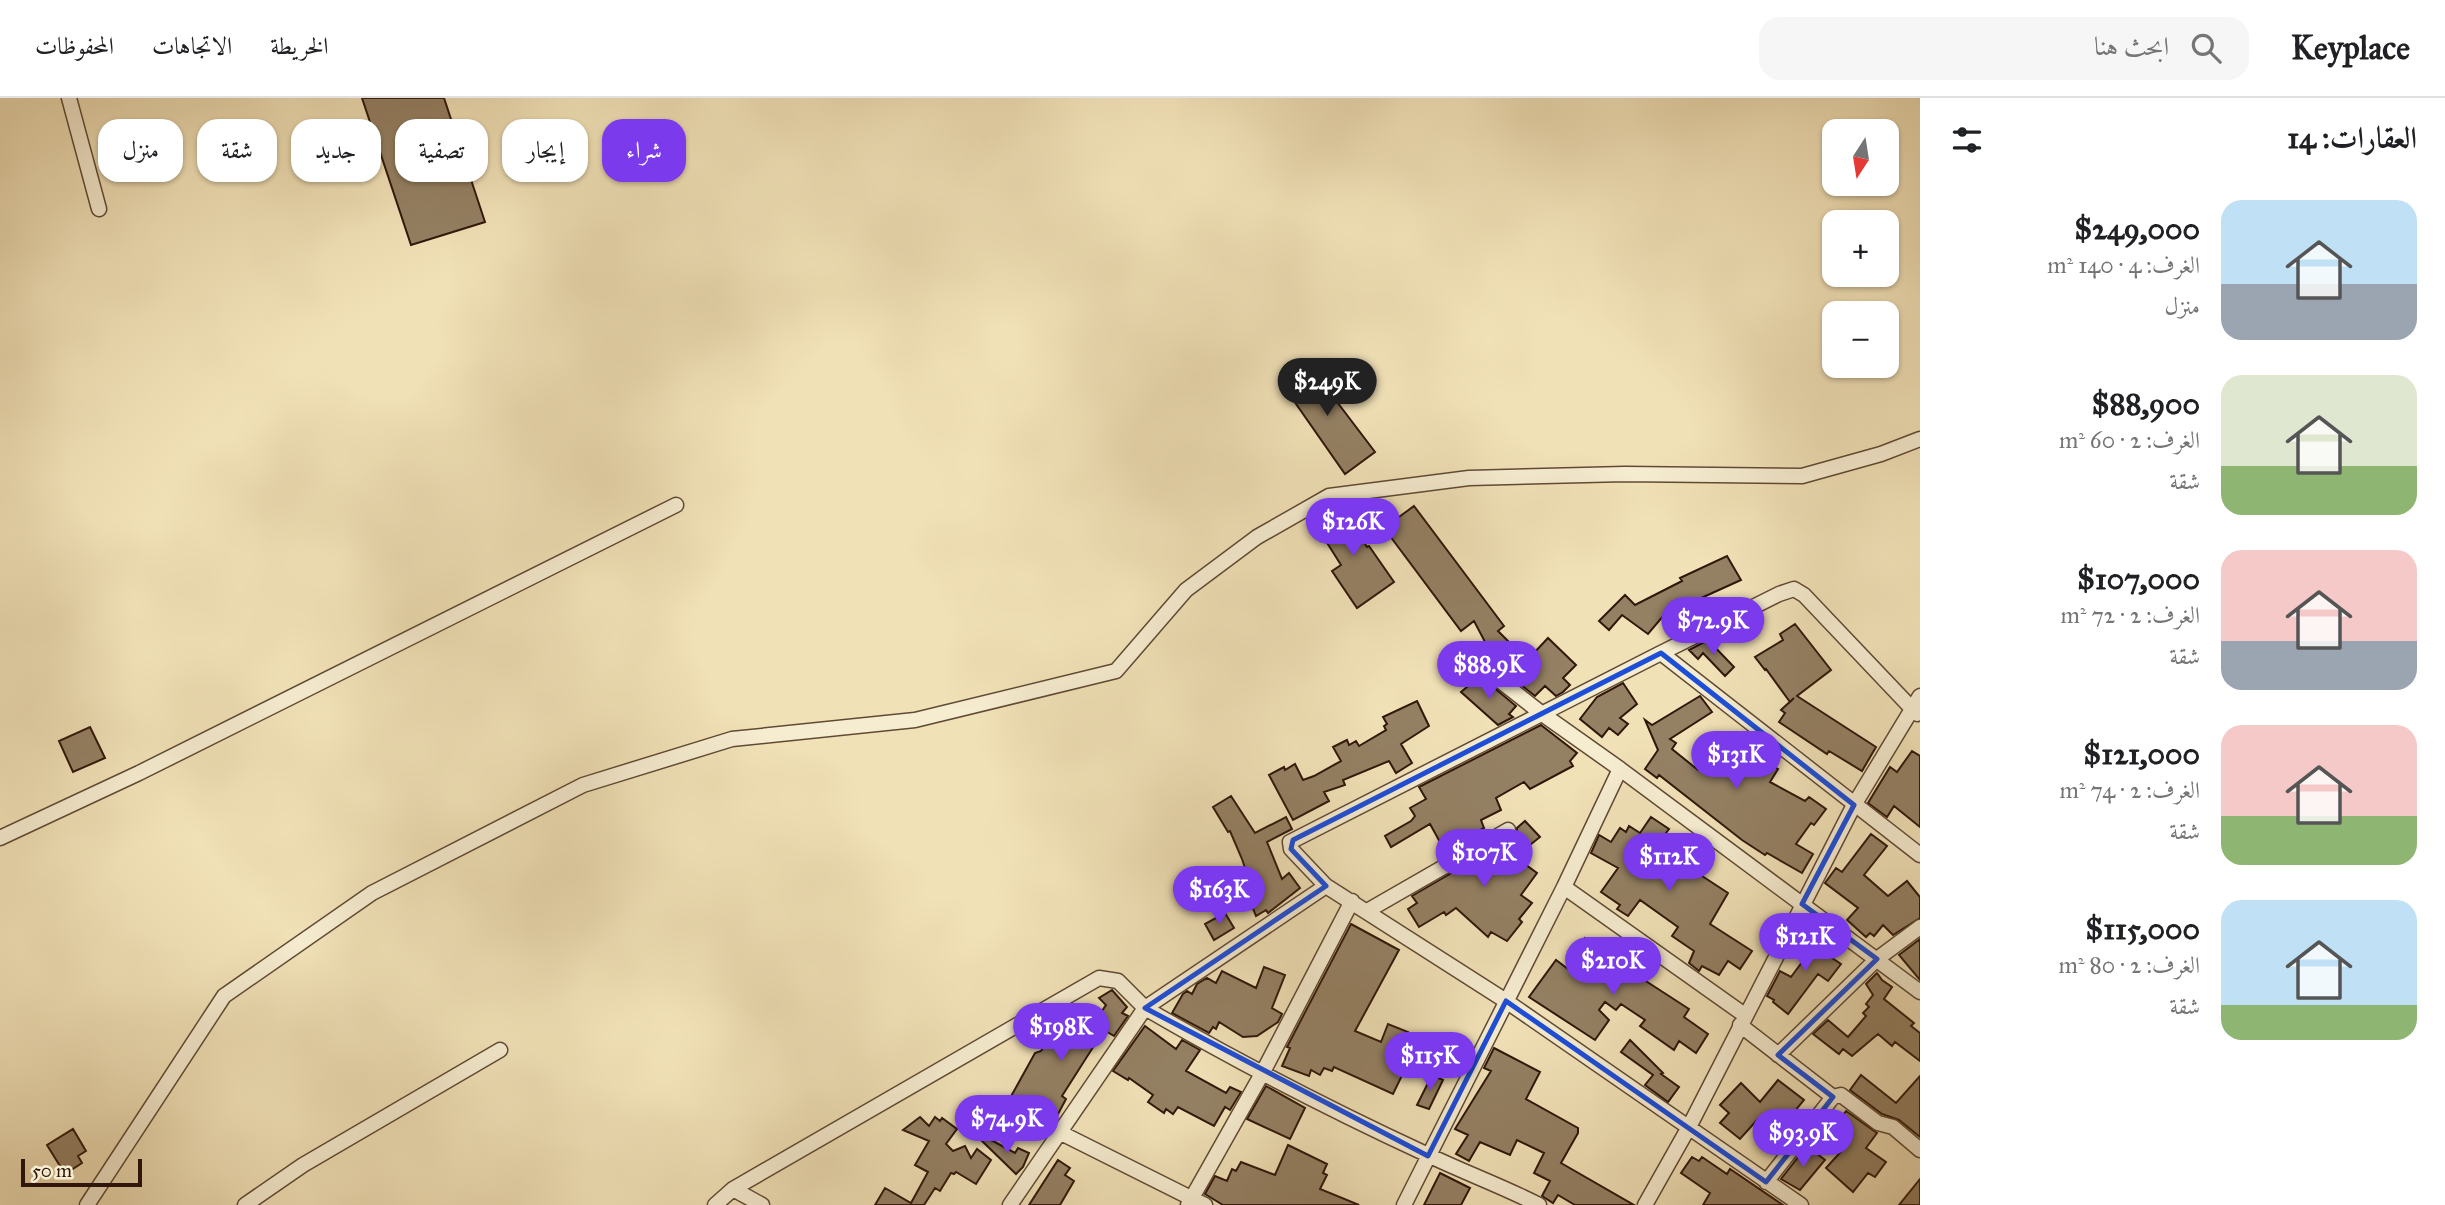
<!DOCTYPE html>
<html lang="ar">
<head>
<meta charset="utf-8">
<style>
  :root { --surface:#fff; --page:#f6f6f6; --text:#202124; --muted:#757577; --line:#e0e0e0; --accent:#7c3aed }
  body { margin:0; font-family:"IM FELL Great Primer",Amiri,serif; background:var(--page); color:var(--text); direction:rtl; height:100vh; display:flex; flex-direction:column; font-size:26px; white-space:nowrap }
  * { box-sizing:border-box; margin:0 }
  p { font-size:23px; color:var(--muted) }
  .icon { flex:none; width:38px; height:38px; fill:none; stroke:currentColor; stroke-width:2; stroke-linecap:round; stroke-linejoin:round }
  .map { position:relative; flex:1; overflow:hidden; direction:ltr }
  .sheet { display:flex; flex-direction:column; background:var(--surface); width:525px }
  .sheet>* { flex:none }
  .banner { position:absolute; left:21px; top:21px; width:665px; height:63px; direction:rtl; display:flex; gap:14px }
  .needle { width:46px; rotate:192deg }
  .tools { position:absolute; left:1822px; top:21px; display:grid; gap:14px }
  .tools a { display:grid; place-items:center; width:77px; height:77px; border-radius:14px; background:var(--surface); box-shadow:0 2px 5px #0004; font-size:35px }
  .scale { position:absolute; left:21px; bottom:18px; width:121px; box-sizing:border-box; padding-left:7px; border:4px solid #301709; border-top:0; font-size:19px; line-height:24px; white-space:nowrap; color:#301709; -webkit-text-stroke:5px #f6ecd0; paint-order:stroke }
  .price { position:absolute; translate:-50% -60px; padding:0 16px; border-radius:24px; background:var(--accent); color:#fff; font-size:23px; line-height:46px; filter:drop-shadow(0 2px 4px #0008) }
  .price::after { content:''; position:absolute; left:50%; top:42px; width:21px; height:16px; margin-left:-10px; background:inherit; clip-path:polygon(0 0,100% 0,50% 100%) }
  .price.selected { background:#222; color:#fff }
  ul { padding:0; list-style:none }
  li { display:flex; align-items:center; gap:21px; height:175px; padding:0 28px }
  li span { display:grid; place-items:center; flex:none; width:196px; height:140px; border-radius:21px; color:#555 }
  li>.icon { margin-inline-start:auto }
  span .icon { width:84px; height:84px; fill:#fffc; stroke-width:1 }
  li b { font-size:30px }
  h2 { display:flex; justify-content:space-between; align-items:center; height:84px; padding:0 28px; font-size:30px }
  .chip { padding:0 24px; border-radius:21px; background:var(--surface); box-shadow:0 2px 5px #0004; font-size:24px; line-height:63px }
  .chip.selected { background:var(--accent); color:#fff }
  header { display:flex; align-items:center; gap:42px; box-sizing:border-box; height:98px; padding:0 35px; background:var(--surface); border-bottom:2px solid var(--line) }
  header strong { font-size:33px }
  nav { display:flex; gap:38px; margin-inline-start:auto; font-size:24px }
  .search { width:490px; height:63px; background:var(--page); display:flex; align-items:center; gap:18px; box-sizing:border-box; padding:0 24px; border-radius:21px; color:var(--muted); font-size:26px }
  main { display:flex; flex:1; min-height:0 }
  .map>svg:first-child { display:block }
  .building { fill:#948063; stroke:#301709; stroke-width:2 }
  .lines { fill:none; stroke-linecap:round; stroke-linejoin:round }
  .minor-casing { stroke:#604a34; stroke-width:17 }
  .minor { stroke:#f6ecd0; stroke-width:14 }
  .marked { fill:none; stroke:#1d4ed8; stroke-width:5; stroke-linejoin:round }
</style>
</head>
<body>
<header>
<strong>Keyplace</strong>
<div class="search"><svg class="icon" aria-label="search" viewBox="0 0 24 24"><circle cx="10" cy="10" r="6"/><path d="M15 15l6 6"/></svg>ابحث هنا</div>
<nav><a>الخريطة</a><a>الاتجاهات</a><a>المحفوظات</a></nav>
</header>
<main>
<section class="sheet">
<h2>العقارات: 14<svg class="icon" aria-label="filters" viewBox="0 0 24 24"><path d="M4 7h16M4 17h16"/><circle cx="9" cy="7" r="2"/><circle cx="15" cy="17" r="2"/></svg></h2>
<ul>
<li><span style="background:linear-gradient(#bfe0f5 60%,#9aa5b1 0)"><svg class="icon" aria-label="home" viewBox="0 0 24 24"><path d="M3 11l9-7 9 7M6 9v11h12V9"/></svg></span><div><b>$249,000</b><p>الغرف: 4 · 140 m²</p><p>منزل</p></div></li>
<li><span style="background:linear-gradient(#dfe7d0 65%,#8fb573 0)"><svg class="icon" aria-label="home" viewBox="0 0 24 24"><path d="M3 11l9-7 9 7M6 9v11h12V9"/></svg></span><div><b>$88,900</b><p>الغرف: 2 · 60 m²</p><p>شقة</p></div></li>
<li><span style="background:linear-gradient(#f6c9c9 65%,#9aa5b1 0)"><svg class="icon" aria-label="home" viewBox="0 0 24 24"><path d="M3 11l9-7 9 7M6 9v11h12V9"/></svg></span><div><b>$107,000</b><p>الغرف: 2 · 72 m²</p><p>شقة</p></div></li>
<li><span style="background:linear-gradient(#f6c9c9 65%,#8fb573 0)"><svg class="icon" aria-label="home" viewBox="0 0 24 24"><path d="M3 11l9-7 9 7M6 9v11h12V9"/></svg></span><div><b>$121,000</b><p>الغرف: 2 · 74 m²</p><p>شقة</p></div></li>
<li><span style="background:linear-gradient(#bfe0f5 75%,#8fb573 0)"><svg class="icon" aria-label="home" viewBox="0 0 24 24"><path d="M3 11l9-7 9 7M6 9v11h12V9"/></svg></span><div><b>$115,000</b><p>الغرف: 2 · 80 m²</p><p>شقة</p></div></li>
</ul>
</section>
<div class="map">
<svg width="1920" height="1107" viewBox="0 0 1920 1107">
  <rect width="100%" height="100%" fill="#f1e1b7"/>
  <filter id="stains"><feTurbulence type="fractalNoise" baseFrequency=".00286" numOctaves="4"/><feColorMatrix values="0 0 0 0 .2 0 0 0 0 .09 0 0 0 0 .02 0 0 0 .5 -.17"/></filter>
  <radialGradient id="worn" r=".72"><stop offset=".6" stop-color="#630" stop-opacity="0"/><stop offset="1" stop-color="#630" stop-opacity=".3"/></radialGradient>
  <path class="building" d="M362,0H444L485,124L411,147Z
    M1306,263L1375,354L1345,376L1280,283Z
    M1340,407L1367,449L1369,448L1394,484L1357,510L1332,473L1341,467L1314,424Z
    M1414,408L1504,528L1498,533L1525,560L1530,555L1532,557L1548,540L1576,567L1563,580L1570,587L1563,594L1556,598L1545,588L1535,598L1495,566L1488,564L1493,559L1474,523L1461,533L1384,430Z
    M1727,458L1741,482L1688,506L1691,510L1673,519L1669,511L1648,536L1622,517L1609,532L1599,523L1625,497L1635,507L1682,483L1680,480Z
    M1795,526L1831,572L1797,598L1876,649L1862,673L1829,653L1827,656L1779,624L1785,615L1781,612L1794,600L1790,604L1766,571L1765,572L1755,559L1783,542L1780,536Z
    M1708,542L1734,569L1725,578L1703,555L1698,561L1689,552Z
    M1480,578L1516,608L1509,616L1513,619L1498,627L1461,594Z
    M1623,585L1637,606L1620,620L1628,626L1618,637L1609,630L1602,639L1580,621L1597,599Z
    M1700,598L1712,614L1670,641L1676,645L1672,651L1698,672L1727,641L1760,670L1764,663L1778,671L1770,684L1805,703L1809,699L1826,711L1814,727L1811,725L1796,746L1813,756L1802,775L1767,755L1765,757L1742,742L1659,677L1657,680L1645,671L1658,652L1645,622L1652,627Z
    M1417,603L1429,628L1401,646L1412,665L1396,675L1389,663L1343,682L1345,687L1324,694L1329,703L1293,722L1269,677L1284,669L1285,672L1295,666L1303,682L1314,678L1341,663L1333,649L1347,642L1349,647L1356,643L1359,648L1386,632L1384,628L1387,626L1383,619Z
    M1541,627L1577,655L1570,663L1573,668L1530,691L1524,684L1496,700L1501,712L1481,722L1484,730L1463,741L1460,736L1441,746L1430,726L1391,749L1385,738L1411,723L1415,718L1410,710L1426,701L1419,689Z
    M90,629L105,660L73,674L59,643Z
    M1912,653L1920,658V729L1894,708L1887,719L1868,705L1890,669L1897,674Z
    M1231,698L1255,735L1286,719L1292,731L1267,744L1282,781L1289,775L1300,790L1268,815L1266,812L1256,818L1244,789L1248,788L1241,772L1245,770L1242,761L1230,733L1228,734L1213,709Z
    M1651,719L1669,731L1660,743L1699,768L1696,774L1728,795L1710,826L1752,853L1740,871L1728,863L1719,877L1702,868L1699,873L1689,865L1694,853L1672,838L1678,829L1640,802L1628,818L1617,811L1620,807L1601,794L1618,770L1591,755L1599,737L1611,744L1620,730L1626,734L1629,728L1640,735Z
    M1525,723L1540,739L1515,759L1537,775L1521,797L1532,805L1519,821L1522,824L1507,843L1491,834L1488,839L1456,810L1446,817L1444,814L1419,829L1408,811L1417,805L1412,798L1474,762L1476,765L1488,755L1513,740L1517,736V730Z
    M1871,736L1887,748L1864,777L1888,798L1907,783L1920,799V820L1893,837L1883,827L1874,838L1870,835L1866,839L1847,822L1858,810L1825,785L1836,770L1842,774Z
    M1225,815L1234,830L1214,842L1205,826Z
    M1351,826L1399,852L1355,933L1381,944L1388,926L1408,934L1400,954L1411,959L1393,996L1334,969L1332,973L1324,970L1320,977L1311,972L1309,978L1282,968L1290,950L1287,949Z
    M1816,833L1837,848L1829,858L1841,866L1828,883L1818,876L1788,916L1773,904L1774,902L1767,898L1780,873L1791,879L1808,856L1803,852Z
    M1585,840L1622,866L1632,852L1645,862L1635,876L1689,911L1684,919L1708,936L1696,955L1679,943L1674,952L1640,928L1645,922L1621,906L1616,912L1605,904L1599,912L1609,922L1595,942L1529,899L1556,862L1568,871Z
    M1920,841V882L1899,857Z
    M1264,869L1285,877L1272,910L1282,916L1278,924L1257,938L1243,939L1219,924L1216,931L1213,929L1209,935L1172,915L1183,896L1187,893L1192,896L1197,886L1207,880L1216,885L1222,873L1256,890Z
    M1877,875L1882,882L1892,889L1884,901L1914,925L1911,928L1920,935V963L1895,944L1892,948L1878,936L1852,958L1843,951L1839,956L1813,936L1828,922L1848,939L1866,918L1863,915L1869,909L1866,906L1873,897L1866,886Z
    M1112,892L1127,909L1122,915L1128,918L1114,938L1104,932L1062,998L1066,1001L1057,1018L1048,1013L1035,1037L1013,1024L1019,1008L1009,1002L1035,955L1041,953L1052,934L1045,922L1059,914L1090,930L1106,907L1099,900Z
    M1145,928L1176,951L1182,942L1200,952L1186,973L1226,995L1230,989L1241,994L1230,1012L1225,1009L1214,1028L1178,1009L1173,1016L1166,1011L1164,1015L1148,1004L1153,997L1129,980L1128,982L1113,973Z
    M1630,942L1663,975L1661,976L1679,989L1668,1004L1645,987L1653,977L1621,954Z
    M1494,950L1540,974L1526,1001L1578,1030V1035L1561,1065L1634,1107H1575L1558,1097L1553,1105L1542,1098L1550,1083L1534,1075L1544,1055L1517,1042L1510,1057L1480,1044L1469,1063L1456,1056L1468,1037L1455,1031L1491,973L1484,970Z
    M1432,977L1443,982L1429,1011L1417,1007Z
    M1861,977L1896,1005L1920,978V1039L1899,1022L1882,1016L1850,992Z
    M1778,982L1804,1002L1776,1036L1758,1021L1740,1041L1720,1025L1729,1015L1720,1007L1741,985L1760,1004Z
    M1266,988L1305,1010L1290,1041L1247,1021Z
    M1846,1013L1877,1035L1866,1050L1886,1064L1875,1079L1868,1075L1853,1094L1826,1070L1847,1047L1830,1033Z
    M920,1019L929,1028L935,1019L940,1023L942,1020L957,1031L946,1046L953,1053L965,1048L971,1060L977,1051L991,1062L976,1086L956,1074L954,1076L951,1075L940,1093L935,1090L924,1107H875L885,1090L911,1105L928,1074L915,1067L929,1043L903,1032Z
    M73,1031L86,1053L78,1058L82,1065L65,1076L47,1047Z
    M1784,1031L1791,1036L1778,1054L1770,1048Z
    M980,1036L1015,1055L1018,1050L1029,1055L1023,1069L1016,1076L978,1039Z
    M1288,1047L1327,1066L1323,1075L1327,1077L1320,1091L1359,1107H1223L1205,1096L1215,1078L1227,1083L1232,1071L1236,1073L1241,1064L1275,1077Z
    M1807,1048L1825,1062L1800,1092L1781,1081Z
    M1692,1059L1699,1063L1702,1059L1727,1076L1730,1071L1783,1107H1703L1710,1095L1681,1075Z
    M1058,1062L1070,1070L1065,1077L1074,1083L1060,1107H1029Z
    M1440,1075L1470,1090L1461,1107H1424Z
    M1920,1081V1107H1899Z"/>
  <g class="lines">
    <g class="minor-casing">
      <path id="minor" d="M69,0L99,111
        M1661,555L1779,496L1794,491L1804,497L1917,616
        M1489,574L1541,615L1620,671L1920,894
        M0,740L139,675L676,407
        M1326,788L1145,910C1236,963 1331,1012 1426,1056C1463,1074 1502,1088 1539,1107
        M1564,789L1746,918
        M1367,813L1508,732
        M1740,927L1833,999L1766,1084
        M1778,957L1877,861L1920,829
        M1833,999L1841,997L1878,1025L1893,1029L1920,1052
        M1059,1034L1205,1107
        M733,1091L762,1107
        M87,1107L224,898L372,795L583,687L732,641L915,622L1116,573L1186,492L1257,439L1329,398L1469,380L1625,376L1802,378L1881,356L1920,341
        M245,1107L303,1067L500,952
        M715,1107L733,1091L1099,880L1118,883L1145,910L1010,1107
        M1188,1107L1263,974L1352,803
        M1404,1107L1564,789L1620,671
        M1645,1107L1689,1029L1854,707L1920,598
        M1801,1107L1506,903L1326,788L1291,751L1290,744L1661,555L1920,757"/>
    </g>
    <use href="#minor" class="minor"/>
  </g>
  <path class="marked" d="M1661,555L1854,707L1802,806L1877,861L1778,957L1833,999L1766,1084L1506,903L1428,1058L1145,910L1326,788L1291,751L1293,742Z"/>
  <rect width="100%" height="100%" filter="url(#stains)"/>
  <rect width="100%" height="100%" fill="url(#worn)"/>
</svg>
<div class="tools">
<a><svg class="needle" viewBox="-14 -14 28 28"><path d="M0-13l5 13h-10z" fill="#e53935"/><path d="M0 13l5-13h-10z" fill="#757577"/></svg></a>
<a>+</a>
<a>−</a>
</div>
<div class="scale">50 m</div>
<b class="price selected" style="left:1327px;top:320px">$249K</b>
<b class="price" style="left:1353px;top:460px">$126K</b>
<b class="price" style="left:1713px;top:559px">$72.9K</b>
<b class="price" style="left:1489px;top:603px">$88.9K</b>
<b class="price" style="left:1736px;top:693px">$131K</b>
<b class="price" style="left:1484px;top:791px">$107K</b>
<b class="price" style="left:1669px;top:795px">$112K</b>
<b class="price" style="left:1219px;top:828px">$163K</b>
<b class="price" style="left:1805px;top:875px">$121K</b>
<b class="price" style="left:1613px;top:899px">$210K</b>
<b class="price" style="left:1061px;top:965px">$198K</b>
<b class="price" style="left:1430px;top:994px">$115K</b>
<b class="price" style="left:1007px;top:1057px">$74.9K</b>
<b class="price" style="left:1803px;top:1071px">$93.9K</b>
<div class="banner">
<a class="chip selected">شراء</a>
<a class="chip">إيجار</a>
<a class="chip">تصفية</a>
<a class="chip">جديد</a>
<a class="chip">شقة</a>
<a class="chip">منزل</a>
</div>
</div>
</main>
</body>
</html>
